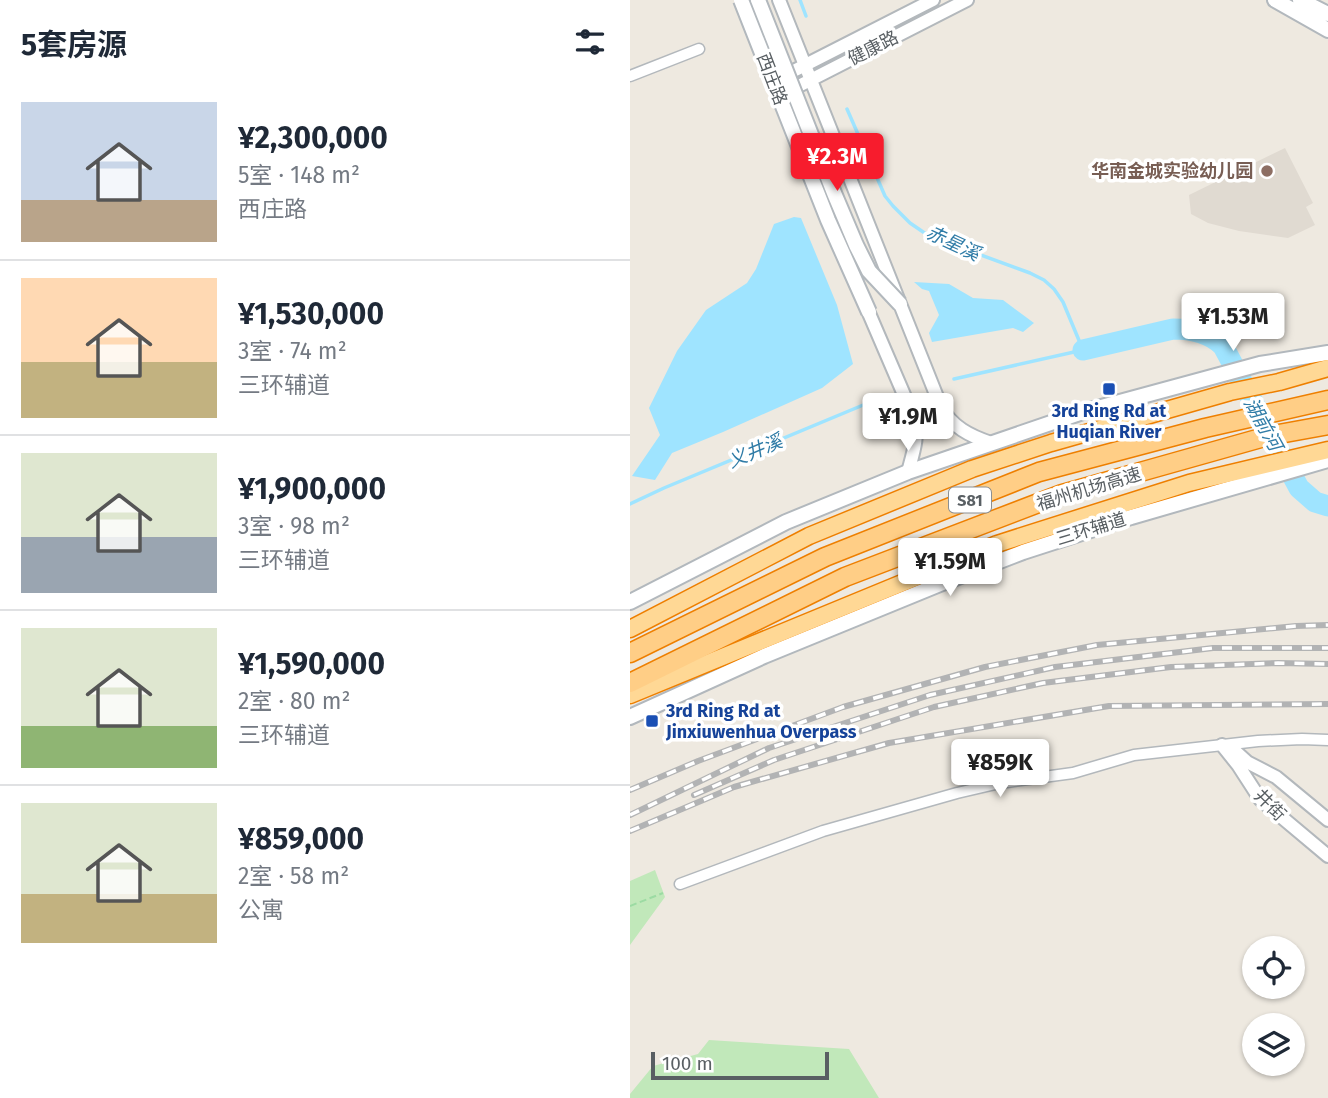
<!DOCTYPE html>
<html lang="zh">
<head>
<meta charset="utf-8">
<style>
  :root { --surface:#fff; --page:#f6f6f7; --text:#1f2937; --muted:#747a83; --line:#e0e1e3; --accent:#f71c2d }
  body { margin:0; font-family:"Fira Sans","Noto Sans SC",sans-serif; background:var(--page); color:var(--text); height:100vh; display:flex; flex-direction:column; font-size:26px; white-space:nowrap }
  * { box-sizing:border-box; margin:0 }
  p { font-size:23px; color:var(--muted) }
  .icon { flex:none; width:38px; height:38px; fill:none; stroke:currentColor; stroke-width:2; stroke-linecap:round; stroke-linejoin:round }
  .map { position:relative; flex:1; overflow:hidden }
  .side { display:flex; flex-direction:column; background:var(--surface); width:630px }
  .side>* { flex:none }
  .buttons { position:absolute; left:612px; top:936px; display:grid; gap:14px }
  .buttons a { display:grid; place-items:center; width:63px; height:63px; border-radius:50%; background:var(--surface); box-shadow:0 2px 5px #0004; font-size:35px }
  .scale { position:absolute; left:21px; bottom:18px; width:178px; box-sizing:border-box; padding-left:7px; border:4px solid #595f63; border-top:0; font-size:19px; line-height:24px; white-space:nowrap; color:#595f63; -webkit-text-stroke:5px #fff; paint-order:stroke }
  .price { position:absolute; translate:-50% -60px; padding:0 16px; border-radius:7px; background:#fff; color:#222; font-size:23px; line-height:46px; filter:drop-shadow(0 2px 4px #0008) }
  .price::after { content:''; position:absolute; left:50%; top:42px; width:21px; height:16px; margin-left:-10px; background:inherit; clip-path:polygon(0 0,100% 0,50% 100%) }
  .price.active { background:var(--accent); color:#fff }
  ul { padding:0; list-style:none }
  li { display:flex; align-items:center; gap:21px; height:175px; padding:0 21px }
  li+li { border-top:2px solid var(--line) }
  li span { display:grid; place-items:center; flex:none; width:196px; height:140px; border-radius:0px; color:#555 }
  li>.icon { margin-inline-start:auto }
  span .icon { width:84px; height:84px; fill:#fffc; stroke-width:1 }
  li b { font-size:30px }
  h2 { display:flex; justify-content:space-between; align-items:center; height:84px; padding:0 21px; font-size:30px }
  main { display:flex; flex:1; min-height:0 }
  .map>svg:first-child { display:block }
  .education { fill:#e0dad1 }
  .green { fill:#c1e8ba }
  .water { fill:#9fe4ff }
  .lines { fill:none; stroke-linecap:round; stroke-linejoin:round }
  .stream { stroke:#9fe4ff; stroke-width:3.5 }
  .river { stroke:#9fe4ff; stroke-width:21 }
  .minor-casing { stroke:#b3b8bc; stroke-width:13 }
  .tertiary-casing { stroke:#b3b8bc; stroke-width:16 }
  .secondary-casing { stroke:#b2b8bd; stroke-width:18 }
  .trunk-casing { stroke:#ee7f00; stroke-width:19 }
  .motorway-casing { stroke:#ee7f00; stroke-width:21 }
  .path { stroke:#9cdba3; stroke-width:2; stroke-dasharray:7 3.5; stroke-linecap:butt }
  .minor { stroke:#fff; stroke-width:10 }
  .tertiary { stroke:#fff; stroke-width:12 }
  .secondary { stroke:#fff; stroke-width:14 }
  .trunk { stroke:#ffd895; stroke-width:16 }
  .motorway { stroke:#ffce86; stroke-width:18 }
  .rail-casing { stroke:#b2b3b4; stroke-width:6 }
  .rail { stroke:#fff; stroke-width:3.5; stroke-dasharray:10; stroke-linecap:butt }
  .secondary-bridge-casing { stroke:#b2b8bd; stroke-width:18; stroke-linecap:butt }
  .secondary-bridge { stroke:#fff; stroke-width:14 }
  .education-dot { fill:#8d6e63; stroke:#fff; stroke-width:2.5 }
  .transit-dot { fill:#1a4fb4; stroke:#fff; stroke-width:2.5 }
  .labels { text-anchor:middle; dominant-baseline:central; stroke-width:7; stroke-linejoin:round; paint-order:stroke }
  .shield { fill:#fff; stroke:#8b8f92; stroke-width:2 }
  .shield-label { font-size:16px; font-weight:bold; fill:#595f63 }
  .street-label { font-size:18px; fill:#595f63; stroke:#fff }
  .education-label { font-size:18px; font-weight:bold; fill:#785e54; stroke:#fff; text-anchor:end }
  .transit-label { font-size:18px; font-weight:bold; fill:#164399; stroke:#fff }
  .water-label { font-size:19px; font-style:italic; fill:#307ca7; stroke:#fff }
</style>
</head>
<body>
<main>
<section class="side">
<h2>5套房源<svg class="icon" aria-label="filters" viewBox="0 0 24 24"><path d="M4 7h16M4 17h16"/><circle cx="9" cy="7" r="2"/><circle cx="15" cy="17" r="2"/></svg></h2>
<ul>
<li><span style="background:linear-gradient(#c9d6e8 70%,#b9a48a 0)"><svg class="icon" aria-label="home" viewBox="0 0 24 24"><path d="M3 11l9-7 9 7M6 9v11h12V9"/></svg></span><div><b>¥2,300,000</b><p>5室 · 148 m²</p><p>西庄路</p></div></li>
<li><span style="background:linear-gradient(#ffd9b3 60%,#c2b280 0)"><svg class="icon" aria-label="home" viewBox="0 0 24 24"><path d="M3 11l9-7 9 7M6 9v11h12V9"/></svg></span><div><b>¥1,530,000</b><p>3室 · 74 m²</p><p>三环辅道</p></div></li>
<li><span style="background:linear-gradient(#dfe7d0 60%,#9aa5b1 0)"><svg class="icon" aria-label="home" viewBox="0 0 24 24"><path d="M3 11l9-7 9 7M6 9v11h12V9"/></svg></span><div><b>¥1,900,000</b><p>3室 · 98 m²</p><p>三环辅道</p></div></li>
<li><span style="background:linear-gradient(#dfe7d0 70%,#8fb573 0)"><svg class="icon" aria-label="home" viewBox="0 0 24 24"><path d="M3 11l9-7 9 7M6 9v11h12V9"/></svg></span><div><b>¥1,590,000</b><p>2室 · 80 m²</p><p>三环辅道</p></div></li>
<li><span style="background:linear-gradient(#dfe7d0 65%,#c2b280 0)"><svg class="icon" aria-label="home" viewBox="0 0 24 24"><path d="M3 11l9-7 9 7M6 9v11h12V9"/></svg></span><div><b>¥859,000</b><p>2室 · 58 m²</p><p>公寓</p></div></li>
</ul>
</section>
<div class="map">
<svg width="698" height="1098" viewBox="0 0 698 1098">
  <rect width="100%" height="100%" fill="#eee9e0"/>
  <path class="education" d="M655,148L683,203L676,207L685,225L658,238L609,231L578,223L561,214L559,195Z"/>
  <path class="green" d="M25,870L35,897L0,945V881Z
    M79,1040L219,1049L249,1098H0V1094L23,1066L68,1054Z"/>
  <path class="water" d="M164,217L171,218L207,305L223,364L192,388L93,432L42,453L25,480L2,476L30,435L19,408L47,351L76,310L117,283L126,269L144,224Z
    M284,282L319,284L343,298L373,300L404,323L393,332L383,328L302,342L299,333L309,315L299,291L292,289Z"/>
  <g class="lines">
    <path class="stream" d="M170,0L176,16
      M217,109L255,196L263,206L280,223L299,236L400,273L414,280L424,289L433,302L453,350L324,379
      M0,504L34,488L250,398"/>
    <path class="river" d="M453,350L543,329C562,329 580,333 593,346L669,488L685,502L698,506"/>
    <g class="minor-casing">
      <path id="minor" d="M0,76L69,49
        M50,884L193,831L327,793L370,783L443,773L504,755L628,741L672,739L698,740"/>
    </g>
    <g class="tertiary-casing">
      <path id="tertiary" d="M149,0L311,407C322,427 340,436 361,443
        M142,82L303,0
        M155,93L337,0
        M235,304L284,418C289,437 283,453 278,472
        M592,745L608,765L630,799L698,856
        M606,752L617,762L646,777L698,820"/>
    </g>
    <g class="secondary-casing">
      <path id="secondary" d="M645,0L698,30
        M670,0L698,14
        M0,602L156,522L278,472L453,412L630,364L698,353
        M0,717L134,656L310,584L393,552L501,517L698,460"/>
    </g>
    <g class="trunk-casing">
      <path id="trunk" d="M0,629L179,536L342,469L421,443L600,392L649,382L698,368
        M0,695L367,544L559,483L698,450"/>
    </g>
    <g class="motorway-casing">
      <path id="motorway" d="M0,653L195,557L409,472L575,428L698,400
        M0,683L215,577L432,494L638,436L698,425"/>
    </g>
    <path class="path" d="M0,906L33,893"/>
    <use href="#minor" class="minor"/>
    <use href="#tertiary" class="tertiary"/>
    <use href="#secondary" class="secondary"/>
    <use href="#trunk" class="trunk"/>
    <use href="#motorway" class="motorway"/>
    <g class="rail-casing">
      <path id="rail" d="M0,790L68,761L213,707L355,667L467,645L666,626L698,625
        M64,795L144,760L304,707L413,683L541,667L648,663L698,664
        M0,815L139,748L300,695L425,667L583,648H698
        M0,831L104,787L259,743L479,706L698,704"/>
    </g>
    <use href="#rail" class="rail"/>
    <g class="secondary-bridge-casing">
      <path id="secondary-bridge" d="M111,0L198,220L239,312
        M128,0L204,193L226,245L239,271L270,304"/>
    </g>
    <use href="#secondary-bridge" class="secondary-bridge"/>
  </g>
  <circle class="education-dot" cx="637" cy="171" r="7"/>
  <g class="transit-dot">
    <rect x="472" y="382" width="14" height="14" rx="3.5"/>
    <rect x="15" y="714" width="14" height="14" rx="3.5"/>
  </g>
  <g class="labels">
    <rect class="shield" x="319" y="487.5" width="42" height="25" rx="5"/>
    <g class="shield-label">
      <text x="340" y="500">S81</text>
    </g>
    <g class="street-label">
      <text transform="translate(243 48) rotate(-27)">健康路</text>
      <text transform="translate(142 79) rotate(69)">西庄路</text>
      <text transform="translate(459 489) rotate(-17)">福州机场高速</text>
      <text transform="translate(461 529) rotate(-17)">三环辅道</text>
      <text transform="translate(640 805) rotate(45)">井街</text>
    </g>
    <g class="education-label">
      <text x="623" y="171">华南金城实验幼儿园</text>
    </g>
    <g class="transit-label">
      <text x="479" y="411">3rd Ring Rd at<tspan x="479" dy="21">Huqian River</tspan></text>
      <text x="36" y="711" text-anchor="start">3rd Ring Rd at<tspan x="36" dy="21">Jinxiuwenhua Overpass</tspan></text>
    </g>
    <g class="water-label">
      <text transform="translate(323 243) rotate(25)">赤星溪</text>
      <text transform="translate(633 424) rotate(61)">湖前河</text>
      <text transform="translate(125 451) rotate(-23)">义井溪</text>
    </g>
  </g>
</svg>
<div class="buttons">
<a><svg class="icon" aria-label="locate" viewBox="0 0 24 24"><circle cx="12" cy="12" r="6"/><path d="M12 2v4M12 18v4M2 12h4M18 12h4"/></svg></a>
<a><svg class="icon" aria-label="layers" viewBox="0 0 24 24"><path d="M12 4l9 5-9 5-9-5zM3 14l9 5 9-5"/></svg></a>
</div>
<div class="scale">100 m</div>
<b class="price active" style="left:207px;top:193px">¥2.3M</b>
<b class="price" style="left:603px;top:353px">¥1.53M</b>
<b class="price" style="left:278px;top:453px">¥1.9M</b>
<b class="price" style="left:320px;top:598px">¥1.59M</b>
<b class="price" style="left:370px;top:799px">¥859K</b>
</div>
</main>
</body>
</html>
